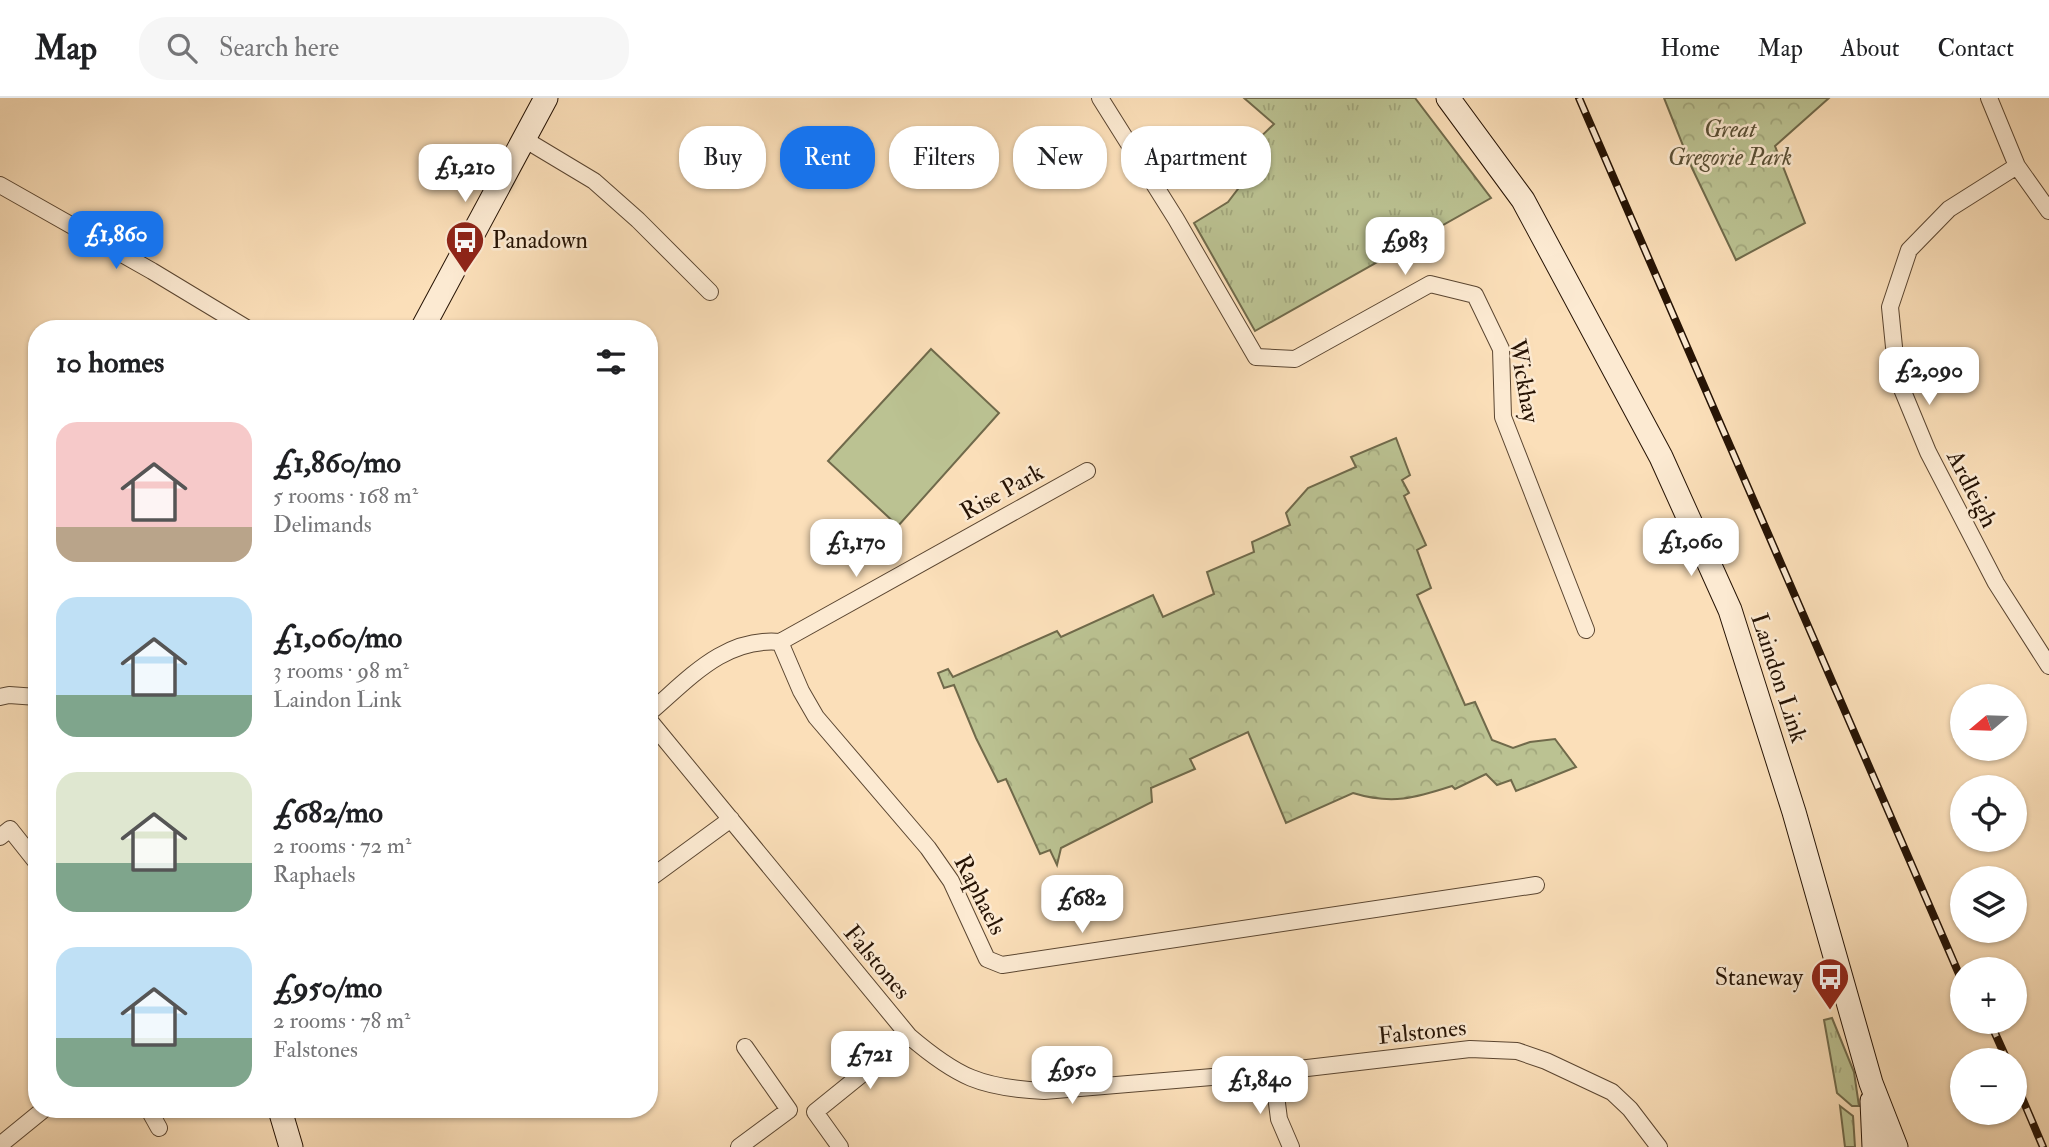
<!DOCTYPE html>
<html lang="en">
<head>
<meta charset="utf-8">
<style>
  :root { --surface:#fff; --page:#f6f6f6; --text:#202124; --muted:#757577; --line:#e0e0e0; --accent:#1a73e8 }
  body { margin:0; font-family:"IM FELL Double Pica",serif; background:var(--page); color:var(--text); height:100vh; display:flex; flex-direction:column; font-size:26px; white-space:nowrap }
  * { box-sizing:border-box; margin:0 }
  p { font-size:23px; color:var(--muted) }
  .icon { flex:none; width:38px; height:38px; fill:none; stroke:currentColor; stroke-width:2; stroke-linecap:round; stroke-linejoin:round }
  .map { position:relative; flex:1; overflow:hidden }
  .panel { position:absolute; left:28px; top:222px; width:630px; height:798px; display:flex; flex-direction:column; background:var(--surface); border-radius:28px; box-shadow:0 2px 5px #0004 }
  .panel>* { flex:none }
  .banner { position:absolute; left:679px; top:28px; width:665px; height:63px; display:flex; gap:14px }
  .needle { width:46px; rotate:251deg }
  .controls { position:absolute; left:1950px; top:586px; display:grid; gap:14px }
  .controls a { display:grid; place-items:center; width:77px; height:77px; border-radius:50%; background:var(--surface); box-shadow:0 2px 5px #0004; font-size:35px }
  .price { position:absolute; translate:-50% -60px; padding:0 16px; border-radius:14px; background:#fff; color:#222; font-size:23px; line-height:46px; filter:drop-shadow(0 2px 4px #0008) }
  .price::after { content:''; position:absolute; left:50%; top:42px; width:21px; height:16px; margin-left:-10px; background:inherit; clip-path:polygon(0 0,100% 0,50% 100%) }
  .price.active { background:var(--accent); color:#fff }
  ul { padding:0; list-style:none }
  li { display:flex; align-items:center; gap:21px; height:175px; padding:0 28px }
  li span { display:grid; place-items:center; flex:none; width:196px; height:140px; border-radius:21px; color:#555 }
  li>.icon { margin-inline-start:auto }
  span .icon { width:84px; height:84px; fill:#fffc; stroke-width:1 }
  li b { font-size:30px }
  h2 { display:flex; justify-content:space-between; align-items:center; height:84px; padding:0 28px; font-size:30px }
  .pill { padding:0 24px; border-radius:28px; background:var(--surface); box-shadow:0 2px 5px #0004; font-size:24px; line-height:63px }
  .pill.active { background:var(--accent); color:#fff }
  header { display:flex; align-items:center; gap:42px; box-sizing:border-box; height:98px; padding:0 35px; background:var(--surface); border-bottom:2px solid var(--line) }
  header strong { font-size:33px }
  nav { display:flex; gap:38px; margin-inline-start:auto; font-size:24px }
  .search { width:490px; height:63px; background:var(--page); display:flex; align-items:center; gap:18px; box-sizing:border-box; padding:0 24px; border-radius:28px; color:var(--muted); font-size:26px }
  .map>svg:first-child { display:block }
  .grass { fill:url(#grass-tufts); stroke:#706a4b; stroke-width:2 }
  .forest { fill:url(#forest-crowns); stroke:#706a4b; stroke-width:2 }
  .pitch { fill:#bbc292; stroke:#706a4b; stroke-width:2 }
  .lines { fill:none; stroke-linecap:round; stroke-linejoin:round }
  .street-casing { stroke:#5b4631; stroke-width:18 }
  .secondary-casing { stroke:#261304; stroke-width:25 }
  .street { stroke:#fcead2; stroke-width:16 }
  .secondary { stroke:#fcead2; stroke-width:23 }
  .rail-casing { stroke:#261304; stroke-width:8 }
  .rail { stroke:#fcead2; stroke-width:5; stroke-dasharray:16; stroke-linecap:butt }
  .labels { text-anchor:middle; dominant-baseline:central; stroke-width:5; stroke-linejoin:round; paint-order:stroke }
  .park-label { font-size:24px; font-style:italic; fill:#5a5036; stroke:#fcead2 }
  .poi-label { font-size:24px; fill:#261304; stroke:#fcead2; text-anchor:start }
  .street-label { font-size:24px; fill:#261304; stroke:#fcead2 }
</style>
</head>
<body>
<header>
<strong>Map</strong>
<div class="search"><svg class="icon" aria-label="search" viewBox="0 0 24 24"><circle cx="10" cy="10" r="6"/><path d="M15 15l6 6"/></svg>Search here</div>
<nav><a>Home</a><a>Map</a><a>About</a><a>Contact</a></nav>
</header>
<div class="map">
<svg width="2049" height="1049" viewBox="0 0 2049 1049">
  <defs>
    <pattern id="grass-tufts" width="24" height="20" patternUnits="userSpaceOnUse" patternTransform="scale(1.75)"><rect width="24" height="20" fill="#bbc292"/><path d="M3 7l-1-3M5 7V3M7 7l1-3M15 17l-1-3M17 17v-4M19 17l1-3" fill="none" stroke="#a1a67c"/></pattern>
    <pattern id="forest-crowns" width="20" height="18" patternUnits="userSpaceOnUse" patternTransform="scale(1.75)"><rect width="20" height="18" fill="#bbc292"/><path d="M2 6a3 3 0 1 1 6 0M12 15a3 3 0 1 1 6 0" fill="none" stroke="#a1a67c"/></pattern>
  </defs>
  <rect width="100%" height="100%" fill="#fbdfb9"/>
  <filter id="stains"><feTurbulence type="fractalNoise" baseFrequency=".00286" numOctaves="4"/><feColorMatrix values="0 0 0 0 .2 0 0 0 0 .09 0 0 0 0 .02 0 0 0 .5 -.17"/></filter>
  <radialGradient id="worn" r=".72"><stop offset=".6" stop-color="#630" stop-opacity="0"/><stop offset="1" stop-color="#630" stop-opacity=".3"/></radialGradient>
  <path class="grass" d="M1244,0H1415L1491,100L1255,233L1194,125L1228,104L1260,62L1250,49L1274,26Z
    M1832,920L1854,974L1859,1008H1852L1837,995L1824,922Z
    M1840,1008L1853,1018L1855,1049H1845Z"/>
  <path class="forest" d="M1664,0H1829L1775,48L1805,125L1736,162L1692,70Z
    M1396,340L1410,377L1402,382L1409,395L1404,398L1426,447L1417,452L1431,490L1417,497L1465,607L1475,604L1492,642L1513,650L1530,644L1555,641L1576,669L1516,693L1511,682L1497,687L1486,676L1455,691L1452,688C1415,700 1392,707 1353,695L1286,725L1248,634L1190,661L1195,671L1151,690L1152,704L1061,750L1057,767L1050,752L1040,756L1006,681L998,684L976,640L954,587L944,590L938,575L948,571L953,579L1057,533L1061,539L1153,497L1163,519L1214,496L1207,474L1254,454L1252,444L1290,427L1286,415L1308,390L1356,369L1351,359Z"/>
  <path class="pitch" d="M931,251L999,315L898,428L828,363Z"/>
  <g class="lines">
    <g class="street-casing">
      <path id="street" d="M1100,0L1176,121L1256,259L1295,261L1430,186L1475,197L1501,251L1503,319L1586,532
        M1989,0L2017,68L2049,113
        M524,41L594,83L638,122L710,194
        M2017,68L1949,111L1909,152L1890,209L1897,279L1928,354L1996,485L2049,568
        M0,87L152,173L248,231
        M780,544L801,593L816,619L928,750L951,783L987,861L1002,867L1536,787
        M0,599L9,597L37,599
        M649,615C689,581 724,539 780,544L1087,373
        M649,622L909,938C957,979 981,990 1044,993L1273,974L1470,951L1517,953L1546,963L1612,994L1630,1011L1659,1049
        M0,739L10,731L37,765
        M649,781L731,721
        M1273,974L1279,1021L1291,1049
        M149,1012L159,1030
        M0,1047L43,1012
        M739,1049L789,1012L745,949
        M840,1049L815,1014L909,938"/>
    </g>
    <g class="secondary-casing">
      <path id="secondary" d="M1448,0L1523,102L1661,359L1730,512L1794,714L1871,985L1896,1049
        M422,231L546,0
        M1872,1003L1874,1049
        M280,1012L291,1049"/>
    </g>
    <use href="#street" class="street"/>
    <use href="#secondary" class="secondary"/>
    <g class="rail-casing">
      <path id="rail" d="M1579,0L1962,883
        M1990,924L2007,962
        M2014,981L2043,1049"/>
    </g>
    <use href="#rail" class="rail"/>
  </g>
  <defs>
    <g id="bus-pin" transform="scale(2.0125)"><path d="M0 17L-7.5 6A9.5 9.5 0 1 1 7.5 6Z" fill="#8f2418" stroke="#fcead2"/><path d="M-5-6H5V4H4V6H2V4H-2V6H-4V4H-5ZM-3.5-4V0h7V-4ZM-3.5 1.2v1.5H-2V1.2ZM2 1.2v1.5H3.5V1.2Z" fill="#fff"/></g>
  </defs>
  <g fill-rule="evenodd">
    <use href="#bus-pin" x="465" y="142"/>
    <use href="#bus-pin" x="1830" y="879"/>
  </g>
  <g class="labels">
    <g class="park-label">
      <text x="1730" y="31">Great<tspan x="1730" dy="28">Gregorie Park</tspan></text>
    </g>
    <g class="poi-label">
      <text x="492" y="142">Panadown</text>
      <text x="1803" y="879" text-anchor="end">Staneway</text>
    </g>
    <g class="street-label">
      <text transform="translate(1524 283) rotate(80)">Wickhay</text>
      <text transform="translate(1972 391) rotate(63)">Ardleigh</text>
      <text transform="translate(1002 394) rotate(-29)">Rise Park</text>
      <text transform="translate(1779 580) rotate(72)">Laindon Link</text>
      <text transform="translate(980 797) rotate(63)">Raphaels</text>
      <text transform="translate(877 864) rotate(50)">Falstones</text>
      <text transform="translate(1422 934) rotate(-6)">Falstones</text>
    </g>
  </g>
  <rect width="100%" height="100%" filter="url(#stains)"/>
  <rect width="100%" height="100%" fill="url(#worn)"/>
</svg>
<div class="controls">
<a><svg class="needle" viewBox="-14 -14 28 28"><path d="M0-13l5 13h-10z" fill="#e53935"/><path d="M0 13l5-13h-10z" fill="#757577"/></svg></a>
<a><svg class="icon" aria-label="locate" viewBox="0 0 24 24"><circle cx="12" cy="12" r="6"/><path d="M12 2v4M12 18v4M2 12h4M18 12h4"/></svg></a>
<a><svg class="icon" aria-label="layers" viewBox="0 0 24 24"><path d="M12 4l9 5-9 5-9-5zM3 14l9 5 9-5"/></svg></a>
<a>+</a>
<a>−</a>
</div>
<b class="price" style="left:465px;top:106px">£1,210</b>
<b class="price active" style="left:116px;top:173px">£1,860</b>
<b class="price" style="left:1405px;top:179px">£983</b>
<b class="price" style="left:1929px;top:309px">£2,090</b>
<b class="price" style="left:1691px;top:480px">£1,060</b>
<b class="price" style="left:856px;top:481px">£1,170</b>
<b class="price" style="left:1082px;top:837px">£682</b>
<b class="price" style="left:870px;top:993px">£721</b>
<b class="price" style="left:1072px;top:1008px">£950</b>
<b class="price" style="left:1260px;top:1018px">£1,840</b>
<div class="banner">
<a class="pill">Buy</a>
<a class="pill active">Rent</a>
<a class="pill">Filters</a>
<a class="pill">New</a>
<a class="pill">Apartment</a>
</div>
<section class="panel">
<h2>10 homes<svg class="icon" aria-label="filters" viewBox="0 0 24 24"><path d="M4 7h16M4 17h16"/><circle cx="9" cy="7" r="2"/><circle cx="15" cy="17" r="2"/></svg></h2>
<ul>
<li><span style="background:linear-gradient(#f6c9c9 75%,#b9a48a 0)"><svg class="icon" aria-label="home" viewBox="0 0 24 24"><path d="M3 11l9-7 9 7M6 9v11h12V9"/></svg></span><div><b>£1,860/mo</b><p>5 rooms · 168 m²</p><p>Delimands</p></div></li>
<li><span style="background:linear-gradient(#bfe0f5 70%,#7fa58c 0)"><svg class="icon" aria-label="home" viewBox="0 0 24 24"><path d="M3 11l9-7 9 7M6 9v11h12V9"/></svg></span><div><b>£1,060/mo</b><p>3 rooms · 98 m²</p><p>Laindon Link</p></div></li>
<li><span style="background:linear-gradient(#dfe7d0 65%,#7fa58c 0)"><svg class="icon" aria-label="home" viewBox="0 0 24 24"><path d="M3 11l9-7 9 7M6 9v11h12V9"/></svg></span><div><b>£682/mo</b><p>2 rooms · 72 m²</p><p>Raphaels</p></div></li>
<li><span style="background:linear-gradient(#bfe0f5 65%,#7fa58c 0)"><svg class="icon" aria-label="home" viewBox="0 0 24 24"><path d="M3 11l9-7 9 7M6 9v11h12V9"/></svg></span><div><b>£950/mo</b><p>2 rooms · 78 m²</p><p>Falstones</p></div></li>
</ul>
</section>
</div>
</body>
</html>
